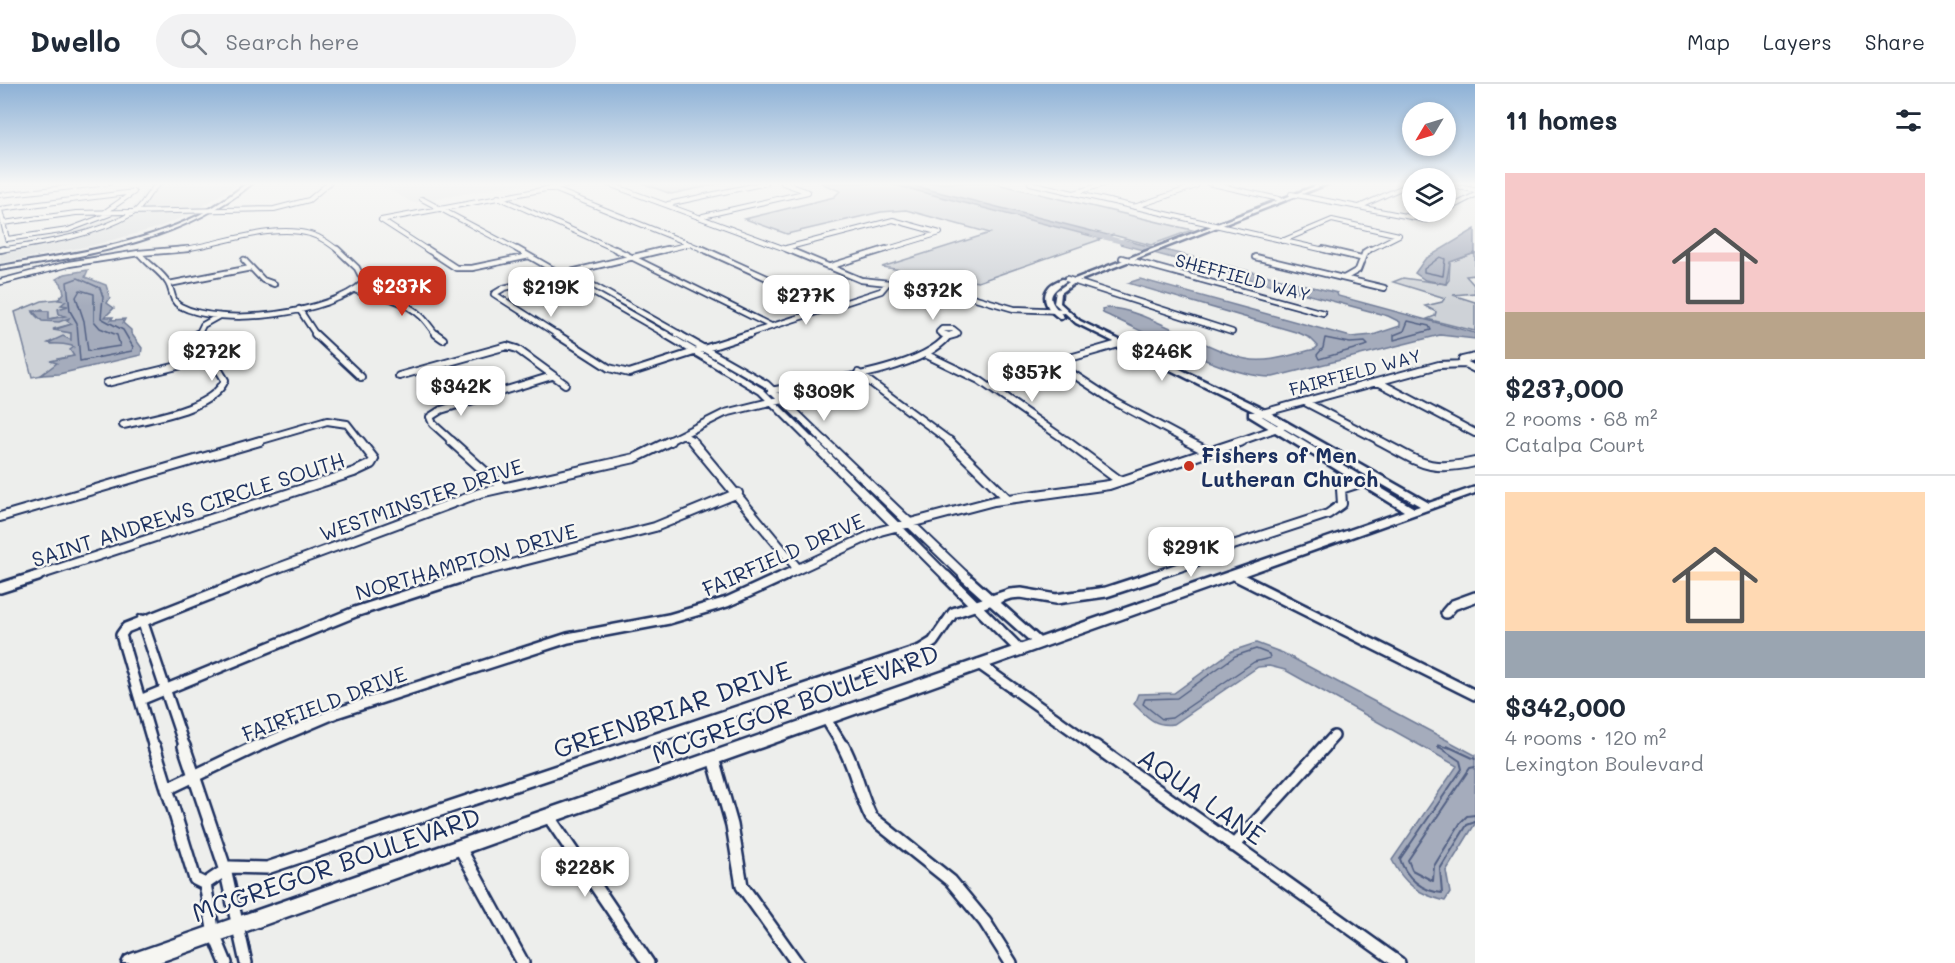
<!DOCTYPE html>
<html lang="en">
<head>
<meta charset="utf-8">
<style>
  :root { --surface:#fff; --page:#f2f2f3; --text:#1f2937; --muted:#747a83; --line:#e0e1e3; --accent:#c8321e }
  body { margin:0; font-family:Mali,sans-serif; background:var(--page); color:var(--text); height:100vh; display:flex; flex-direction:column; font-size:22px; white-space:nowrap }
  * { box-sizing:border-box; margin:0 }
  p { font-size:20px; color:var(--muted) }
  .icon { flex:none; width:33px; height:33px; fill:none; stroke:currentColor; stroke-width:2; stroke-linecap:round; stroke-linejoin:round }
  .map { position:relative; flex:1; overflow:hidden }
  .sheet { display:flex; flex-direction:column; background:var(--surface); width:480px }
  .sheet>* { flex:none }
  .needle { width:39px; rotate:232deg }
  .fabs { position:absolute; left:1402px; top:18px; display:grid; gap:12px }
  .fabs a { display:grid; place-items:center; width:54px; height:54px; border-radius:50%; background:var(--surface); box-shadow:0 3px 9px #0003; font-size:30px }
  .price { position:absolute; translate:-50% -51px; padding:0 14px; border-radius:12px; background:#fff; color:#222; font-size:20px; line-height:39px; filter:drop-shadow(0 2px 3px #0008) }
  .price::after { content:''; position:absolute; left:50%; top:36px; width:18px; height:14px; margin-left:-9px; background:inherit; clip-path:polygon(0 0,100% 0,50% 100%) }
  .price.current { background:var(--accent); color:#fff }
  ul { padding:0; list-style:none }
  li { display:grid; align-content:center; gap:12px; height:318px; padding:0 30px }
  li+li { border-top:2px solid var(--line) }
  li span { display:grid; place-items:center; height:186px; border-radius:0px; color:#555 }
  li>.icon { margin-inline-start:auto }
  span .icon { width:108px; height:108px; fill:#fffc; stroke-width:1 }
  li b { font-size:26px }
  h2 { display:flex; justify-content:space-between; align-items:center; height:72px; padding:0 30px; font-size:26px }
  header { display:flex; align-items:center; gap:36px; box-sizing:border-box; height:84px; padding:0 30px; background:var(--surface); border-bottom:2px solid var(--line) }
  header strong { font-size:28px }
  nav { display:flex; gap:33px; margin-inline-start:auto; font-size:21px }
  .search { width:420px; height:54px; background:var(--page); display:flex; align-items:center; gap:15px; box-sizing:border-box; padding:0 21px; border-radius:33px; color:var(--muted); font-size:22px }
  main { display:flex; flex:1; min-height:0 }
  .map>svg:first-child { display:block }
  .built { fill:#dde0e1 }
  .green { fill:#ced2d7; stroke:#74809a; stroke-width:1.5 }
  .water { fill:#a5acbc; stroke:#6e7a96; stroke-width:1.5 }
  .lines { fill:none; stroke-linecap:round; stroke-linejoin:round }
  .shore-far1 { stroke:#526184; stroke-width:1.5 }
  .shore { stroke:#526184; stroke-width:2 }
  .canal { stroke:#a5acbc; stroke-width:4.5 }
  .street-far5-casing { stroke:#1b2f5e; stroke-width:6 }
  .street-far4-casing { stroke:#1b2f5e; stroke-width:8 }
  .street-far3-casing { stroke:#1b2f5e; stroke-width:10 }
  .street-far2-casing { stroke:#1b2f5e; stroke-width:12 }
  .street-far1-casing { stroke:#1b2f5e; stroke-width:14 }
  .street-casing { stroke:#1b2f5e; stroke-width:16 }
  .secondary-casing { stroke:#1b2f5e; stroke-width:5 }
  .primary-casing { stroke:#1b2f5e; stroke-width:4 }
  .street-far5 { stroke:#f6f6f2; stroke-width:4 }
  .street-far4 { stroke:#f6f6f2; stroke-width:4.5 }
  .street-far3 { stroke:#f6f6f2; stroke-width:6 }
  .street-far2 { stroke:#f6f6f2; stroke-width:8 }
  .street-far1 { stroke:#f6f6f2; stroke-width:9 }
  .street { stroke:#f6f6f2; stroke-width:11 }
  .secondary { fill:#f6f6f2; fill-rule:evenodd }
  .primary { fill:#f6f6f2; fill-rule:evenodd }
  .poi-dot { fill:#c8321e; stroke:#f6f6f2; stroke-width:2 }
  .labels { text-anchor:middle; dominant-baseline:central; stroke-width:5; stroke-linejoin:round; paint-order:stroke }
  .far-street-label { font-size:18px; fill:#1b2f5e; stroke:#f6f6f2 }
  .poi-label { font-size:21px; font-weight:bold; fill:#1b2f5e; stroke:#f6f6f2; text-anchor:start }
  .street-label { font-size:21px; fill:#1b2f5e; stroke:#f6f6f2 }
  .near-street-label { font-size:26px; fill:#1b2f5e; stroke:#f6f6f2 }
</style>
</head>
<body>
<header>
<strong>Dwello</strong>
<div class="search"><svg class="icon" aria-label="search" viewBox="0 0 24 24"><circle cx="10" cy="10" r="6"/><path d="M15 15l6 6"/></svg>Search here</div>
<nav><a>Map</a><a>Layers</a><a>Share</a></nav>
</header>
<main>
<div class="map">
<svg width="1475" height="879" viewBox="0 0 1475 879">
  <rect width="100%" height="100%" fill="#edeeec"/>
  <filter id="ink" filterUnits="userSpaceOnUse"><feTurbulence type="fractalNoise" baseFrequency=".0167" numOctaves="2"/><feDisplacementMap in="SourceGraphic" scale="12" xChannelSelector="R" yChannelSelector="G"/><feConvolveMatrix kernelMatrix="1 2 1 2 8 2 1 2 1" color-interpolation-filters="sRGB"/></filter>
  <g filter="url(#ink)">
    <path class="built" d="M157,99H239L190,130L157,144L94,161L0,179V164L62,152L125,130L140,116L142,109Z
      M378,99H526L413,119Z"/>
    <path class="green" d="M642,99H723L671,110Z
      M821,99H993L1192,146L1151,161L1113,151L978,198L882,183L990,149L906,126L881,128L787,150L745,135L834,113L840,107Z
      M1475,169V191L1466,192L1474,201L1475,209L1453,211L1475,218V247L1427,235L1435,232L1436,228L1425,222L1442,218L1445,214L1393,198L1403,194L1446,200L1449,196L1450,178Z
      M60,215L67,217L63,221L69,222L59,225L65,232L48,235L42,225L33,228C42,243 56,236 70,234L72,240L53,245L71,249V256L51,260L63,258L74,262V272L57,275L59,278L42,291L32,293L15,228L42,217Z"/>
    <path class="water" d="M887,99H903L1107,151L1099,154Z
      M1475,145V169L1450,178L1446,200L1425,196L1415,189L1425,175Z
      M1124,156L1337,209L1338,212L1475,249V255L1440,251L1273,293C1228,294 1146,248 1103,229L1102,225C1130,216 1212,269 1246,275C1268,280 1293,270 1315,265L1318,262L1310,254L1299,249L1128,199L1140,195L1351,253L1373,251L1400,242V238L1388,232L1120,160V157Z
      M88,186L85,193L106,201L110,214L107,219L114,224L105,233H113L111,236L125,235L123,239L131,246V249L142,264L141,271L59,290L41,291L57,279L50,277L74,272L70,266L74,263C65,259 58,261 48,259L63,252L71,256V249L53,246L72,240L67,237L69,234L59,238L42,237L33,227H49V235L65,232L59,230L58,225L68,222L61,221L66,217L58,216L64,209L61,199L56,195L65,190Z
      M1256,559L1283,569L1475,671V740L1446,787L1450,809L1445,817C1418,810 1404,800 1392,776L1457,682L1285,586L1269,582L1258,583L1174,640C1155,643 1147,633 1134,620L1138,610L1174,609L1232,567Z"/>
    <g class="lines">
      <path class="shore-far1" d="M1440,173L1445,175L1443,192L1424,188V185Z
        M78,194L100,204L103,213L101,234L123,246L133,263L132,267L80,277L77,239L70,227L67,198Z
        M80,206L94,210V237L100,244L117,251L120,262L88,267L84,237L76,213Z
        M1408,237L1429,242L1431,246L1394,256V251L1404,247Z
        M1325,254L1350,259L1365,258L1368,261L1319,275L1317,271L1323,264Z
        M1256,565L1269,570L1270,574L1254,578L1172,634L1162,635L1143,620L1145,615L1177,614L1235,572Z
        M1439,664L1438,661L1450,664"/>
      <path class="shore" d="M1438,662L1460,677L1462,685L1400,775C1406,794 1422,807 1442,809L1440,785L1467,741L1475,738
        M1447,662L1475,675
        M1475,683L1470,684L1408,776L1412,786L1433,797L1434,782L1461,738L1467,732L1475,731"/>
      <path class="canal" d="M1092,150L1131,160"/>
      <g class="street-far5-casing">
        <path id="street-far5" d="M606,99L791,167
          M1030,99L1329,167
          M1208,99L1279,115
          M1446,101L1475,106
          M551,104L707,167
          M1074,109L1107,99
          M1291,110L1426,136L1443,128
          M0,111L109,99
          M498,113L619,167
          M422,115L520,167
          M668,120L766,99
          M1134,123L1196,102
          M1359,123L1412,99
          M0,125L134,108L105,128
          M0,126L7,155L68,146L110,130
          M1446,126L1475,111
          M703,132L808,108L783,99
          M3,139L76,129L274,125L309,116L329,99
          M1282,157L1332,136L1399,151L1367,167
          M786,164L893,136L940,149L881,167
          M0,166C44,159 94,152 133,129C145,122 147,107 160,99
          M170,167C212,164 270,138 310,150C321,153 330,160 339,167
          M429,167L381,136L578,99
          M661,167L690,160"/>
      </g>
      <g class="street-far4-casing">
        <path id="street-far4" d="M427,165L456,184H472L529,172
          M517,165L667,251
          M615,165L771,242
          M703,165L831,223
          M787,165L861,196L944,205L1014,225L1063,227
          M1323,165L1361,174
          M0,166L4,165
          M139,169C147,180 161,187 168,199C173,207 171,217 180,222C221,244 331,230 364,198L357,184L337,165
          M139,169L188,165
          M1255,173L1384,204
          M1122,174L1323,229
          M244,176L263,196L274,200
          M828,183L886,165
          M568,191L596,203L681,251
          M1344,194L1358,186L1365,168L1370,165
          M1067,195L1232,248
          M0,198L69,180L139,169
          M169,200L251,184
          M357,207C380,211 405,216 422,233C428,239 432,246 437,251
          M299,225L316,251
          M198,251L203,241L219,232
          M558,251L494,210L504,204L667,165
          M745,251L881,207L886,201
          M947,251L939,248L942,245H953L958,249L951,251"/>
      </g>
      <g class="street-far3-casing">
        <path id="street-far3" d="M315,250L361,293
          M436,250L443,255
          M556,250L609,284L629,289L750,250
          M665,250L761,307L812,358
          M678,250L766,300L826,358
          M943,250L949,252L956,250
          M1122,259L1063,276L1059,281L1117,319L1190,358
          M927,271L979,296L1068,358
          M1465,280L1462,276L1475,273
          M858,289L951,358
          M399,292L507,262L517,265L565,300
          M1378,298L1475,349
          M107,299L211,274
          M771,307C816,298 920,288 948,252
          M1305,318L1382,358
          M1259,330L1439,281L1465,280L1475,285
          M123,341C152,334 212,326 225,296L197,250
          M683,351L695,358
          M255,358L327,337L347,340L361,358
          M453,358L433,340L430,333L441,326L552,292
          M667,358L725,329L782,315
          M1238,358L1286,341"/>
      </g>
      <g class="street-far2-casing">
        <path id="street-far2" d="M451,357L501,402
          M692,357L798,485
          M811,357L947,493
          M824,357L966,493
          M949,357L1008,415
          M1066,357L1120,397
          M1187,357L1209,368
          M1379,357C1420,378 1427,389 1475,378
          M0,433L260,357
          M1235,491L1239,493
          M33,493L354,388L371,380L374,375L360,357
          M254,493L480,409L635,374L670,357
          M461,493L655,443L738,409
          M781,493L880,447L994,417L1109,401L1242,357
          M1150,493L1210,473L1233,461L1328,430L1342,420L1341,405L1363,398"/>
      </g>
      <g class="street-far1-casing">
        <path id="street-far1" d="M946,492L1020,566
          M964,492L1039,559
          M1236,492L1475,611
          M0,504L38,492
          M1446,529L1453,521L1475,513
          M142,536L185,664
          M979,580L1097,664
          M140,616L355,528L466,492
          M826,635L844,664
          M154,664L121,551L126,544L258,492
          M254,664L336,629L568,554L669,535L727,518L784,492
          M627,664L920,566L933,558L953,529L1010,510L1021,509L1056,515L1106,508L1155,492
          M1323,664L1334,652"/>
      </g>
      <g class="street-casing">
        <path id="street" d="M154,662L195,795L205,800L214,850L226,879
          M184,662L225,784L246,879
          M843,662C856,685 859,710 871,733L951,797L985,838L1011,879
          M1095,662L1399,879
          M713,674L732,741L742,802L797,879
          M167,705L257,662
          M549,733L648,879
          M1234,762L1325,662
          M460,764L523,879
          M205,800L230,783L267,784L632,662"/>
      </g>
      <g class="secondary-casing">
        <path id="secondary" d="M1323,99H1330L1076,198L1061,209L1060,219L1080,237L1267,327L1429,419L1475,403V409L157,879H122L125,873L131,870L1404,427L1249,332V328H1255L1414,424L1420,422L1261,331L1076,239L1054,219L1056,207L1072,196Z
          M1062,195L1067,196C1046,212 1047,214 1064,233L1061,235C1050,229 1039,215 1049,203C1052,199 1058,197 1062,195Z"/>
      </g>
      <g class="primary-casing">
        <path id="primary" d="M247,99H253C181,158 89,171 0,186V182C66,171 135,162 197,132C215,123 231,111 247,99Z"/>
      </g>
      <use href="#street-far5" class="street-far5"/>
      <use href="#street-far4" class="street-far4"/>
      <use href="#street-far3" class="street-far3"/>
      <use href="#street-far2" class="street-far2"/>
      <use href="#street-far1" class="street-far1"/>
      <use href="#street" class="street"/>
      <use href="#secondary" class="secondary"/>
      <use href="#primary" class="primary"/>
    </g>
  </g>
  <linearGradient id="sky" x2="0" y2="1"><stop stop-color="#8db1d6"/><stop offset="0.45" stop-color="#f7f7f6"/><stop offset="1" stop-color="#f7f7f6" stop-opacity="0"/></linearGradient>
  <rect width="1475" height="222" fill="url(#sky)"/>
  <circle class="poi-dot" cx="1189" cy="382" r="6"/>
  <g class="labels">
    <g class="far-street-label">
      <text transform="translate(1243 193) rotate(15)">SHEFFIELD WAY</text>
      <text transform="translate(1355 288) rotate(-15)">FAIRFIELD WAY</text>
    </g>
    <g class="poi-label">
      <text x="1201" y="370">Fishers of Men<tspan x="1201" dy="24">Lutheran Church</tspan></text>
    </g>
    <g class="street-label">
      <text transform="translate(421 415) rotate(-19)">WESTMINSTER DRIVE</text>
      <text transform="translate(188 425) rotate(-18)">SAINT ANDREWS CIRCLE SOUTH</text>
      <text transform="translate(783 470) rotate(-24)">FAIRFIELD DRIVE</text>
      <text transform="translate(466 477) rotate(-16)">NORTHAMPTON DRIVE</text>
      <text transform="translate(324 619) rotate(-21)">FAIRFIELD DRIVE</text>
    </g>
    <g class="near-street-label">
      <text transform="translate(795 619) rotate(-20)">MCGREGOR BOULEVARD</text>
      <text transform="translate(672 625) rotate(-19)">GREENBRIAR DRIVE</text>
      <text transform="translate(1202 712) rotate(35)">AQUA LANE</text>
      <text transform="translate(336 780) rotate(-19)">MCGREGOR BOULEVARD</text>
    </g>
  </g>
</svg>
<div class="fabs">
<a><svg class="needle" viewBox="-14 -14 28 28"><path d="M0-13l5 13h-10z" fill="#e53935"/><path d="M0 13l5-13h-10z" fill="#747a83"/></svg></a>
<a><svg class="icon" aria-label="layers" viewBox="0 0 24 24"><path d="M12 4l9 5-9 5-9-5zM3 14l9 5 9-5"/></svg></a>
</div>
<b class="price current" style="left:402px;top:233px">$237K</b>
<b class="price" style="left:551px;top:234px">$219K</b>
<b class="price" style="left:933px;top:237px">$372K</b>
<b class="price" style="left:806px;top:242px">$277K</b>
<b class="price" style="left:212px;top:298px">$272K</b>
<b class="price" style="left:1162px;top:298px">$246K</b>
<b class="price" style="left:1032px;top:319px">$357K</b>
<b class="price" style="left:461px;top:333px">$342K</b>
<b class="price" style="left:824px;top:338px">$309K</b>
<b class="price" style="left:1191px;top:494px">$291K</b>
<b class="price" style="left:585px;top:814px">$228K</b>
</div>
<section class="sheet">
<h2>11 homes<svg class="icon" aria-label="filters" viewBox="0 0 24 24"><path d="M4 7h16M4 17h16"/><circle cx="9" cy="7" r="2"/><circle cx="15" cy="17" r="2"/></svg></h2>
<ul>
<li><span style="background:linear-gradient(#f6c9c9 75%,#b9a48a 0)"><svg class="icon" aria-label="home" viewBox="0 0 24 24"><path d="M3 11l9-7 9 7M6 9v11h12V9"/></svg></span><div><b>$237,000</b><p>2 rooms · 68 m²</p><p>Catalpa Court</p></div></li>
<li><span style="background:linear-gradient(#ffd9b3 75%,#9aa5b1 0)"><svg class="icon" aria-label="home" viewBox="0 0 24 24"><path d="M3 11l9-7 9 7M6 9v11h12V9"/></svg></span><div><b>$342,000</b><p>4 rooms · 120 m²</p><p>Lexington Boulevard</p></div></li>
</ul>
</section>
</main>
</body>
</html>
